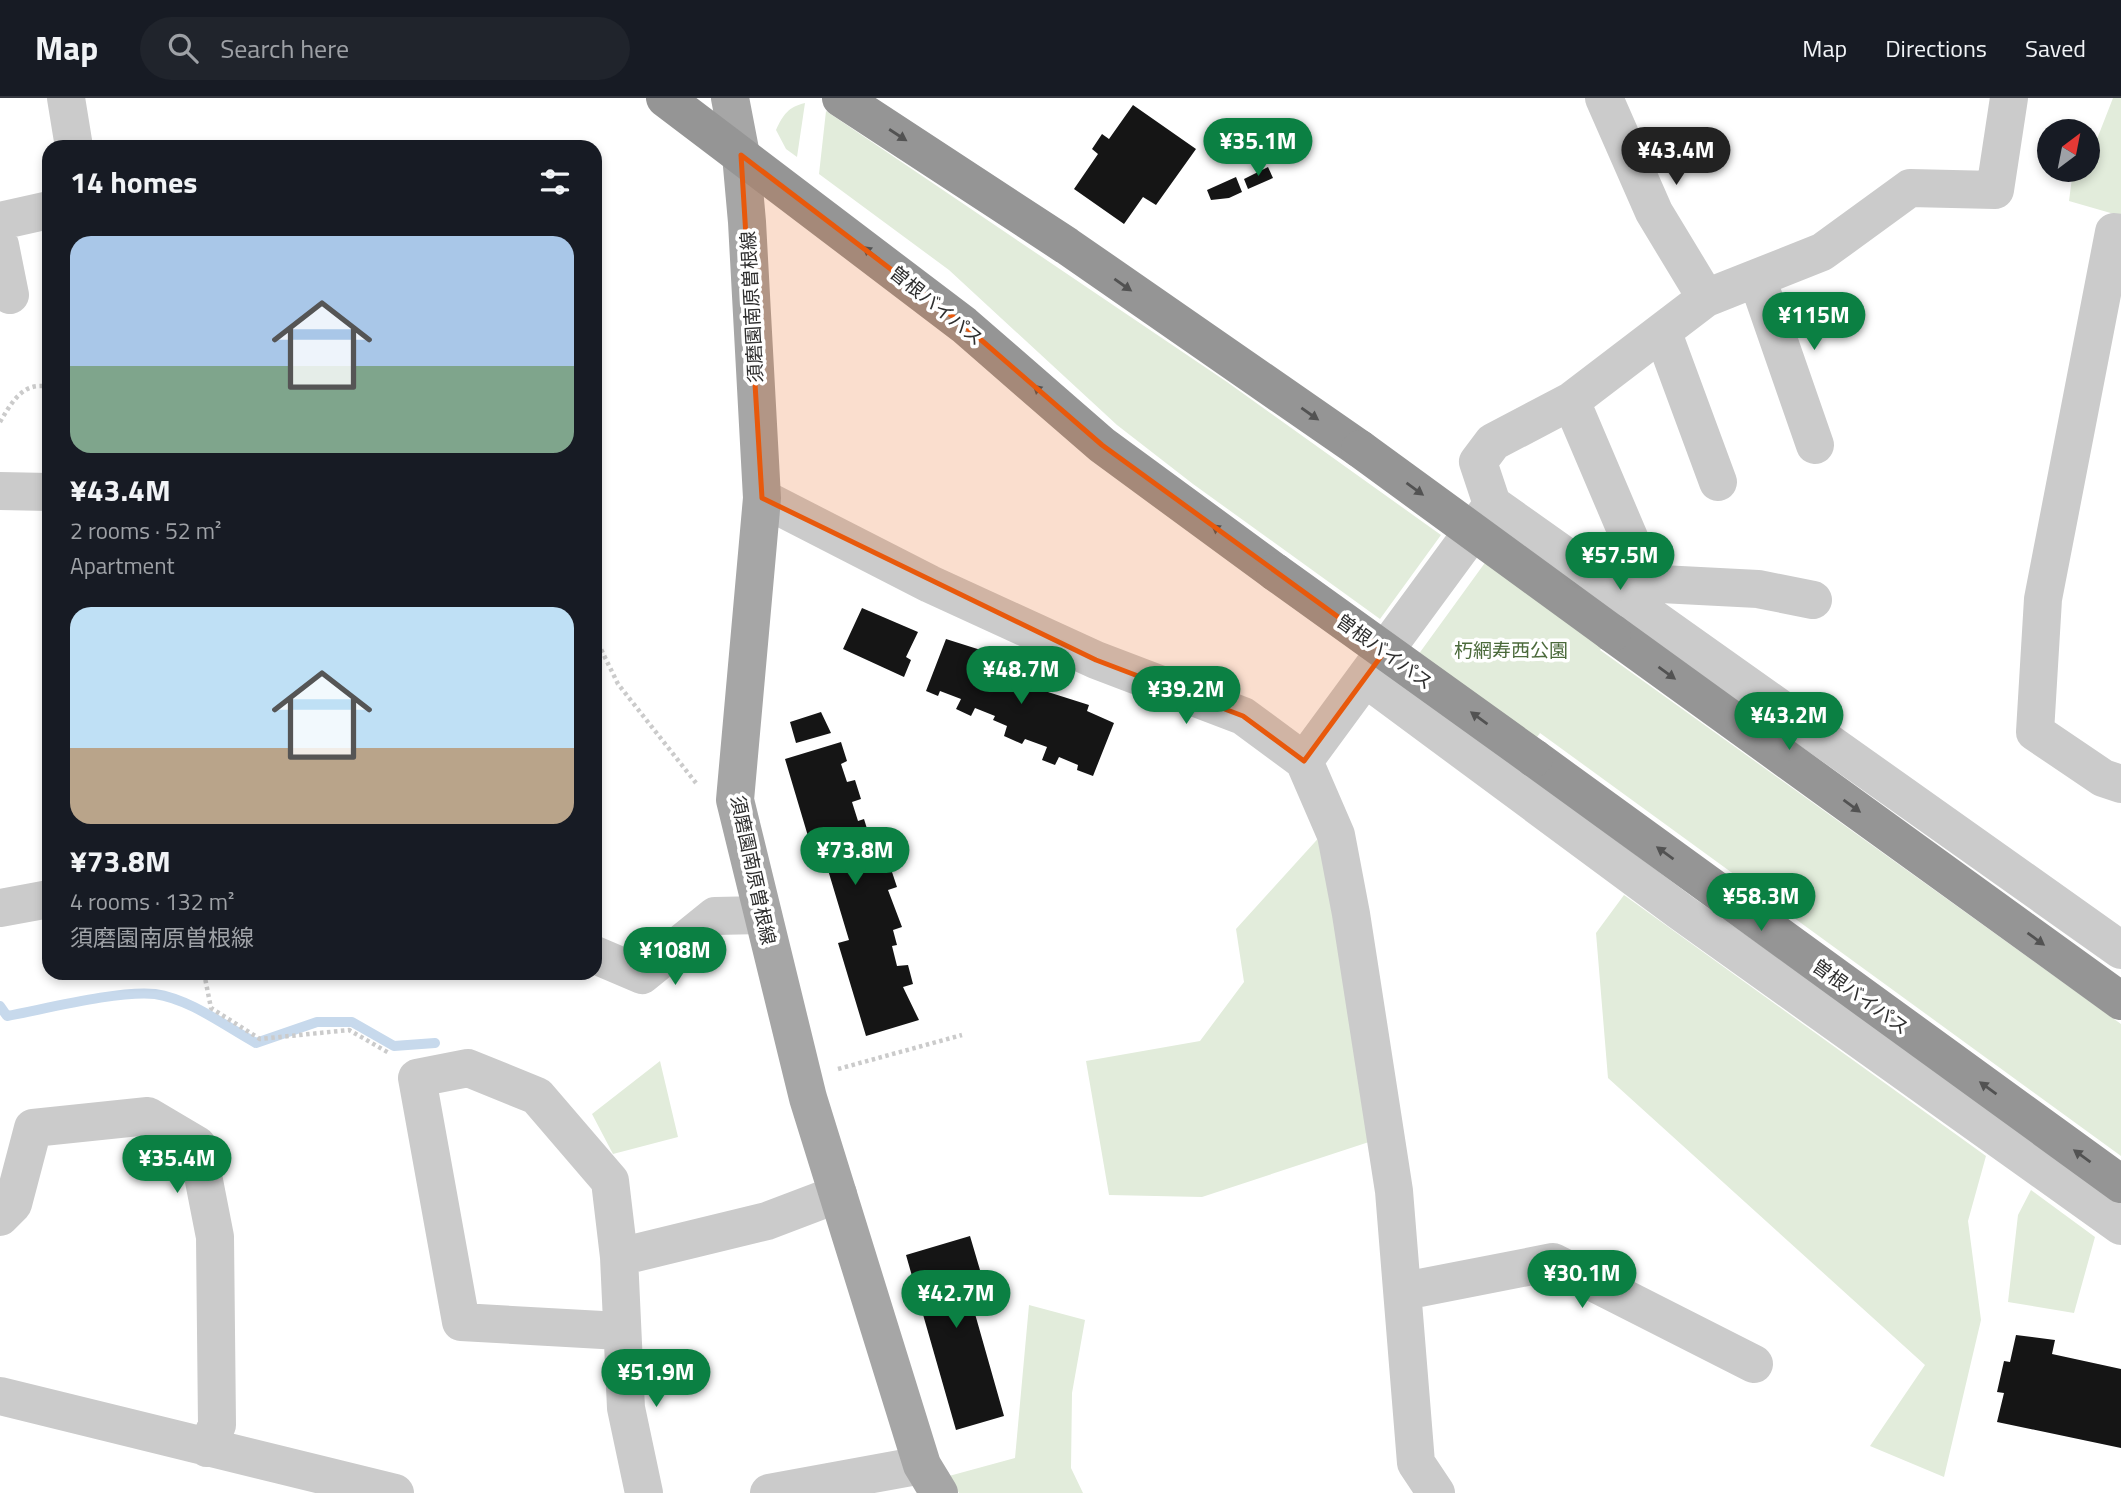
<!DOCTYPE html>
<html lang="en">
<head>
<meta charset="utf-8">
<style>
  :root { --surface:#171b24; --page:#20242c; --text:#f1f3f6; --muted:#9ea1a6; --line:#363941; --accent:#0b8043 }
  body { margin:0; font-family:"Titillium Web","Noto Sans JP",sans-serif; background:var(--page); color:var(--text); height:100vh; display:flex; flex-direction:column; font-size:26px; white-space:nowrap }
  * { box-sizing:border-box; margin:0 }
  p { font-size:23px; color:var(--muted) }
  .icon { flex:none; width:38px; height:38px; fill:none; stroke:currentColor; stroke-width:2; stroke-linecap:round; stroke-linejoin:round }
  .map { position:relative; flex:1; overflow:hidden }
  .details { position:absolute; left:42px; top:42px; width:560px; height:840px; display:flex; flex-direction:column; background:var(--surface); border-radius:21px; box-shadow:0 4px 10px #0003 }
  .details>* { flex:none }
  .needle { width:46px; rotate:32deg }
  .buttons { position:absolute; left:2037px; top:21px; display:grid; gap:14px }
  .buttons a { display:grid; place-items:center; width:63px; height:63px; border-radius:50%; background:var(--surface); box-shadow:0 4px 10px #0003; font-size:35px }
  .price { position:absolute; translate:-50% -60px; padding:0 16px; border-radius:24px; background:var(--accent); color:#fff; font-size:23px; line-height:46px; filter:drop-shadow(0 2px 4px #0008) }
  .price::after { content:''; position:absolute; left:50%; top:42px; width:21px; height:16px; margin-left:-10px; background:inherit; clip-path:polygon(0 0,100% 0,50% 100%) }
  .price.current { background:#222; color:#fff }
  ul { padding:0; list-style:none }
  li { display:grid; align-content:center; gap:14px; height:371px; padding:0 28px }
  li span { display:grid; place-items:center; height:217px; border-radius:21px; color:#555 }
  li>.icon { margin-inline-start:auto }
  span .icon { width:126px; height:126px; fill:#fffc; stroke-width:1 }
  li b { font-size:30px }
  h2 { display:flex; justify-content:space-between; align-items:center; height:84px; padding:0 28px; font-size:30px }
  header { display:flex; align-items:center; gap:42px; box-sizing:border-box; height:98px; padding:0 35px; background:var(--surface); border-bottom:2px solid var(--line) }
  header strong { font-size:33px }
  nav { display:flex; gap:38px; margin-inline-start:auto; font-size:24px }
  .search { width:490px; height:63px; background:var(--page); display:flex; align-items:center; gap:18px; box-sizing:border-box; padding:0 24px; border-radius:38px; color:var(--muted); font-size:26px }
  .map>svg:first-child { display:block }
  .green { fill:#e2ecdb }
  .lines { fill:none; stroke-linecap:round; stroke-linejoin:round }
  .stream { stroke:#c7d9ec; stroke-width:10 }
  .building { fill:#151515 }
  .path { stroke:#cbcbcb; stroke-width:4.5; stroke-dasharray:3.5 3.5; stroke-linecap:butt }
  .minor { stroke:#cbcbcb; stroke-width:38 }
  .major { stroke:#a6a6a6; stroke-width:38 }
  .highway { stroke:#959595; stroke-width:38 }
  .highway-bridge { stroke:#959595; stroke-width:38 }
  .oneway { fill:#525252 }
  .marked { fill:#e8590c; fill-opacity:0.2; stroke:#e8590c; stroke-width:5; stroke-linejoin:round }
  .labels { text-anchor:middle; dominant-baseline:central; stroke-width:7; stroke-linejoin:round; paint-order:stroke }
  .street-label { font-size:19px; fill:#2e2e2e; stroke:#fff }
  .park-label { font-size:19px; fill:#4b6a3b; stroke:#fff }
</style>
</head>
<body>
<header>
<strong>Map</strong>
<div class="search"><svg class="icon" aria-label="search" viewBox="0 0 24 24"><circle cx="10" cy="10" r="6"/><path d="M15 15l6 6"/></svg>Search here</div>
<nav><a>Map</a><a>Directions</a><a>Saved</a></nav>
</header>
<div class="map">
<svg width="2121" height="1395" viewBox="0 0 2121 1395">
  <rect width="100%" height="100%" fill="#fff"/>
  <path class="green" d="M2113,0H2121V118L2069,103L2073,72H2088V52L2097,41Z
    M805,5L797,59L786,51L776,32C783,17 788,9 805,5Z
    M826,13L1227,284L1441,437L1380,521L1193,386L1117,327L949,172L819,76Z
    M1508,433L1625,517L1600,552L2121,926V1058L1540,635L1514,670L1397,586Z
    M1324,734L1372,1043L1202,1099L1109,1097L1086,963L1200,943L1244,884L1236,831Z
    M1624,797L1986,1058L1968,1123L1981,1222L1944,1379L1870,1348L1925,1267L1608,980L1596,835Z
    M660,963L678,1039L613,1056L592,1016Z
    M2031,1092L2095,1139L2074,1215L2008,1204L2018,1117Z
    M1029,1207L1085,1222L1072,1295L1071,1370L1083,1395H959L949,1378L1015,1360Z"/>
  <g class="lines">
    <path class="stream" d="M0,908L7,918C45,911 119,892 155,896C190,901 225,928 256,945L317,924H352L394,948L435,945"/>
  </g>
  <path class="building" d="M1133,7L1196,51L1156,107L1143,99L1124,126L1074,91L1098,56L1092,51L1102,36L1109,41Z
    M1268,69L1273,80L1248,91L1244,81Z
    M1236,79L1242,94L1229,100L1211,102L1207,92Z
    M862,510L918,534L906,559L911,562L904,579L843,551Z
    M946,541L1006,560L1004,564L1034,576L1029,588L1089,607L1087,613L1114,625L1093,678L1077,672L1078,667L1059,659L1055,667L1042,662L1047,649L1025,641L1022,646L1004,638L1007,628L993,622L995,618L975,610L971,618L956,611L961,601L940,593L938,598L926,593Z
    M821,614L831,635L796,645L790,624Z
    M841,644L847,663L841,666L847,684L855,682L861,701L852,704L858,723L864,721L869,737L879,734L884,752L875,755L880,774L891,771L897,789L888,792L902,829L893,832L897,847L892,848L897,868L908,867L913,886L903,889L919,922L866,938L838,845L849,842L822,752L813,755L785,661Z
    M970,1138L980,1172L964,1177L1004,1318L956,1332L906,1157Z
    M2016,1237L2055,1242L2052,1256L2121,1271V1350L1997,1324L2004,1295L1997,1294L2004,1263L2010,1264Z"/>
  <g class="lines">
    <path class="path" d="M0,324C12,304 23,283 49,289
      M595,539L618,586L696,685
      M204,875L211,910L260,941L349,932L389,955
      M838,971L962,937"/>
    <path class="minor" d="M66,0L74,49
      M1604,0L1654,114L1706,200
      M2009,0L1995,92L1910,90L1822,154L1706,200L1571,303L1493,344L1478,364L1492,406L2121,852
      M0,123L49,112
      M2121,135L2114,134L2043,501L2035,634L2103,680L2121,686
      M0,147L10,197
      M1757,180L1815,347
      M1663,235L1718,384
      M1571,303L1645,477L1661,486L1758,491L1813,502
      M0,393L49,394
      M762,400L930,486L1096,562L1243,618L1304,663L1492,407
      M1365,580L1681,814L2121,1128
      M1304,663L1336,737L1351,816L1394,1093L1416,1365L1436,1395
      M0,810L49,801
      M595,857L642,877L715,818L762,817
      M0,1119L13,1106L33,1030L148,1018L197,1047L215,1139L217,1327L207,1350
      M619,1159L767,1123L838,1096
      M1404,1193L1553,1164L1754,1266
      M620,1233L461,1224L417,980L468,970L537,998L610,1083L619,1159L626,1310L644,1395
      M0,1298L395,1395
      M769,1395L922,1367"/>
    <path class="major" d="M730,0L741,57L747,124L762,400L735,702L808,1000L922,1367L939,1395"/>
    <path class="highway" d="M665,0L964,227L1102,347L1275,474
      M841,0L1067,148L1360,351
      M1612,535L2121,903
      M1534,660L2121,1086"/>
    <path class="highway-bridge" d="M1360,351L1612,535
      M1275,474L1534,660"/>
  </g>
  <defs><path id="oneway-solid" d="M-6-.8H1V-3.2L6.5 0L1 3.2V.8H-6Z" transform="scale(1.75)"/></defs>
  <g class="oneway">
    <use href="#oneway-solid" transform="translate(898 37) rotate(33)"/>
    <use href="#oneway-solid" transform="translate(871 155) rotate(-142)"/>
    <use href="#oneway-solid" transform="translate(1123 187) rotate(35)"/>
    <use href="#oneway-solid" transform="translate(1041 294) rotate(-139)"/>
    <use href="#oneway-solid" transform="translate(1310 316) rotate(35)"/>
    <use href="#oneway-solid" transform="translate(1415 391) rotate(36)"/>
    <use href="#oneway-solid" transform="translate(1220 433) rotate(-144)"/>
    <use href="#oneway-solid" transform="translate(1667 575) rotate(36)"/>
    <use href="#oneway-solid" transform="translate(1479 620) rotate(-144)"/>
    <use href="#oneway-solid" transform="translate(1852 708) rotate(36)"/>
    <use href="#oneway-solid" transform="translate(1665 755) rotate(-144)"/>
    <use href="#oneway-solid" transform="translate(2036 841) rotate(36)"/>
    <use href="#oneway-solid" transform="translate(1988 990) rotate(-144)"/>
    <use href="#oneway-solid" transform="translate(2082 1058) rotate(-144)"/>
  </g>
  <path class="marked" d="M741,57L964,227L1102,347L1385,553L1304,663L1243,618L1096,562L762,400Z"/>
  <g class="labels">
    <g class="street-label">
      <text transform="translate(937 207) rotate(39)">曽根バイパス</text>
      <text transform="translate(751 209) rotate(-93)">須磨園南原曽根線</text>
      <text transform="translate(1385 553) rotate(36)">曽根バイパス</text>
      <text transform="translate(754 772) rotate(78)">須磨園南原曽根線</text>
      <text transform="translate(1861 898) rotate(36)">曽根バイパス</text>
    </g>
    <g class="park-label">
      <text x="1511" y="551">朽網寿西公園</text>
    </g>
  </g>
</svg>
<div class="buttons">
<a><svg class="needle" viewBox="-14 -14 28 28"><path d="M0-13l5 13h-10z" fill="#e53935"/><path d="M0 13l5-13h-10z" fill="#9ea1a6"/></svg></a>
</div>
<b class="price" style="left:1258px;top:80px">¥35.1M</b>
<b class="price current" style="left:1676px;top:89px">¥43.4M</b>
<b class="price" style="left:1814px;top:254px">¥115M</b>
<b class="price" style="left:1620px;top:494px">¥57.5M</b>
<b class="price" style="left:1021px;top:608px">¥48.7M</b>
<b class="price" style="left:1186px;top:628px">¥39.2M</b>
<b class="price" style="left:1789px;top:654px">¥43.2M</b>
<b class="price" style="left:855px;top:789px">¥73.8M</b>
<b class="price" style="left:1761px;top:835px">¥58.3M</b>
<b class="price" style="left:675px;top:889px">¥108M</b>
<b class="price" style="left:177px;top:1097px">¥35.4M</b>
<b class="price" style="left:1582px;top:1212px">¥30.1M</b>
<b class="price" style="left:956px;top:1232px">¥42.7M</b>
<b class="price" style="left:656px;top:1311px">¥51.9M</b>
<section class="details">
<h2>14 homes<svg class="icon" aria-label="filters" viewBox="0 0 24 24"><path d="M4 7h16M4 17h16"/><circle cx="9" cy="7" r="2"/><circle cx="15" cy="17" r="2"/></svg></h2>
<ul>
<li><span style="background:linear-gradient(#a9c7e8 60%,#7fa58c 0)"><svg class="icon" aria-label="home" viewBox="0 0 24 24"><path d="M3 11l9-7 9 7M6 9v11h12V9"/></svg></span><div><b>¥43.4M</b><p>2 rooms · 52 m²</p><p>Apartment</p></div></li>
<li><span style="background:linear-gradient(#bfe0f5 65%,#b9a48a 0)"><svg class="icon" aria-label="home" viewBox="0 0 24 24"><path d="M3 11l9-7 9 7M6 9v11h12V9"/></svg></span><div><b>¥73.8M</b><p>4 rooms · 132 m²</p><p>須磨園南原曽根線</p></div></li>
</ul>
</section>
</div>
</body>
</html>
